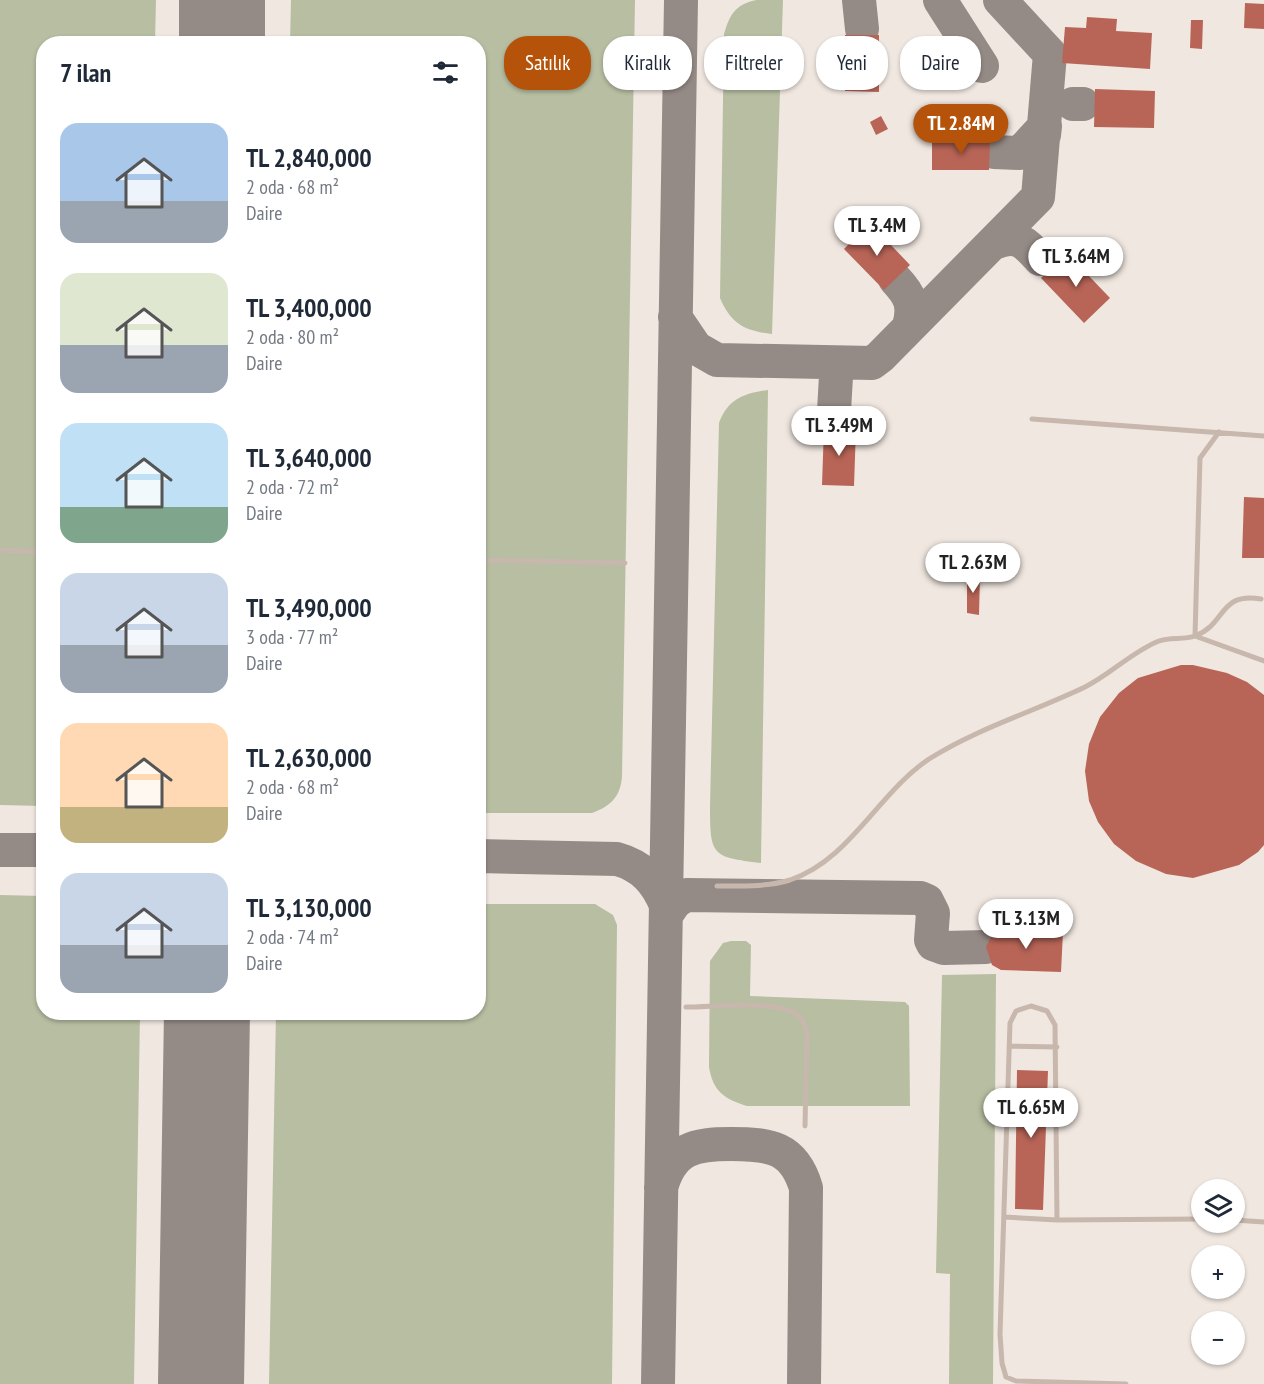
<!DOCTYPE html>
<html lang="tr">
<head>
<meta charset="utf-8">
<style>
  :root { --surface:#fff; --page:#f2f2f3; --text:#1f2937; --muted:#747a83; --accent:#b45309 }
  body { margin:0; font-family:"PT Sans Narrow",sans-serif; background:var(--page); color:var(--text); height:100vh; display:flex; flex-direction:column; font-size:22px; white-space:nowrap }
  * { box-sizing:border-box; margin:0 }
  p { font-size:20px; color:var(--muted) }
  .icon { flex:none; width:33px; height:33px; fill:none; stroke:currentColor; stroke-width:2; stroke-linecap:round; stroke-linejoin:round }
  .map { position:relative; flex:1; overflow:hidden }
  .side { position:absolute; left:36px; top:36px; width:450px; height:984px; display:flex; flex-direction:column; background:var(--surface); border-radius:24px; box-shadow:0 2px 4px #0004 }
  .side>* { flex:none }
  .top-card { position:absolute; left:504px; top:36px; width:570px; height:54px; display:flex; gap:12px }
  .buttons { position:absolute; left:1191px; top:1179px; display:grid; gap:12px }
  .buttons a { display:grid; place-items:center; width:54px; height:54px; border-radius:50%; background:var(--surface); box-shadow:0 2px 4px #0004; font-size:30px }
  .price { position:absolute; translate:-50% -51px; padding:0 14px; border-radius:21px; background:#fff; color:#222; font-size:20px; line-height:39px; filter:drop-shadow(0 2px 3px #0008) }
  .price::after { content:''; position:absolute; left:50%; top:36px; width:18px; height:14px; margin-left:-9px; background:inherit; clip-path:polygon(0 0,100% 0,50% 100%) }
  .price.current { background:var(--accent); color:#fff }
  ul { padding:0; list-style:none }
  li { display:flex; align-items:center; gap:18px; height:150px; padding:0 24px }
  li span { display:grid; place-items:center; flex:none; width:168px; height:120px; border-radius:18px; color:#555 }
  li>.icon { margin-inline-start:auto }
  span .icon { width:72px; height:72px; fill:#fffc; stroke-width:1 }
  li b { font-size:26px }
  h2 { display:flex; justify-content:space-between; align-items:center; height:72px; padding:0 24px; font-size:26px }
  .pill { padding:0 21px; border-radius:24px; background:var(--surface); box-shadow:0 2px 4px #0004; font-size:21px; line-height:54px }
  .pill.current { background:var(--accent); color:#fff }
  .map>svg:first-child { display:block }
  .green { fill:#b7bea2 }
  .lines { fill:none; stroke-linecap:round; stroke-linejoin:round }
  .taxiway { stroke:#948a86; stroke-width:34 }
  .runway { stroke:#948a86; stroke-width:86 }
  .building { fill:#b86557 }
  .service { stroke:#c7b7ad; stroke-width:5 }
</style>
</head>
<body>
<div class="map">
<svg width="1264" height="1384" viewBox="0 0 1264 1384">
  <rect width="100%" height="100%" fill="#f0e7e0"/>
  <path class="green" d="M0,0H156L155,43L44,44L43,806L0,805Z
    M291,0H635L622,777C620,798 610,806 592,813H479L478,44H290Z
    M756,0H783L772,334C745,331 731,324 720,298L724,34C730,14 735,5 756,0Z
    M768,390L761,863C712,857 710,856 710,806L719,423C728,399 744,393 768,390Z
    M0,895L43,896L44,1012L140,1013L134,1384H0Z
    M479,904H595L613,915L617,925L612,1384H269L276,1013L478,1012Z
    M731,941H746L751,945L750,996L905,1002L909,1006L910,1106H747C725,1099 713,1092 709,1067L710,961L723,943Z
    M996,974L993,1384H949L950,1274L936,1273L942,975Z"/>
  <g class="lines">
    <path class="taxiway" d="M859,0L862,29
      M940,0L982,66
      M1073,104H1083
      M994,152L1020,153L1045,126L1044,135
      M1001,235L994,243C1016,233 1025,242 1040,259
      M895,279C910,295 915,305 909,326
      M675,317L696,348L717,360L872,363L880,357L1038,197L1050,54L1000,0
      M834,411L836,376
      M0,850H44
      M478,856L617,859C642,866 656,881 666,905
      M666,915L675,902L686,895L920,898L927,901L933,913L931,940L933,944L944,948L986,947
      M661,1188C672,1148 695,1144 731,1144C770,1144 794,1147 806,1188L804,1384
      M658,1384L681,0"/>
    <path class="runway" d="M222,44V0
      M201,1384L207,1012"/>
  </g>
  <path class="building" d="M1245,3L1264,4V29L1244,28Z
    M1087,17L1117,19L1116,31L1152,33L1150,69L1062,63L1065,27L1086,28Z
    M1191,20H1203L1202,49L1190,48Z
    M845,35H879V92L845,91Z
    M1095,89L1155,91L1154,128L1094,127Z
    M881,116L888,129L876,135L870,122Z
    M932,139L990,140L989,170H932Z
    M870,223L910,265L884,290L844,249Z
    M1067,253L1110,298L1084,323L1041,278Z
    M824,427L856,428L854,486L822,485Z
    M1244,497L1264,498V558H1242Z
    M967,575H980L979,615L967,613Z
    M1181,665H1193L1227,673L1247,682L1264,695V845L1258,852L1239,865L1193,878L1166,874L1136,861L1114,844L1098,822L1089,801L1085,771L1089,744L1100,717L1119,693L1138,678Z
    M995,929L1063,932L1061,972L1001,970L992,965L986,947Z
    M1017,1070L1048,1071L1043,1210L1015,1209Z"/>
  <g class="lines">
    <path class="service" d="M1032,419L1264,436
      M1219,432L1200,458L1195,636L1264,661
      M0,550L44,552
      M478,560L625,563
      M717,886C741,886 767,887 790,880C850,860 878,793 929,759C978,728 1033,712 1085,687C1111,674 1133,651 1159,641C1170,637 1184,640 1195,636C1227,624 1218,592 1261,599
      M686,1007C715,1007 774,999 798,1015C803,1019 805,1025 807,1031L805,1126
      M1009,1046L1057,1047
      M1005,1217L1057,1220L1202,1219
      M1057,1220L1055,1025L1047,1011L1031,1006L1016,1011L1010,1023L1000,1334L1002,1363L1006,1377L1016,1381L1126,1384
      M1234,1220L1264,1222"/>
  </g>
</svg>
<div class="buttons">
<a><svg class="icon" aria-label="layers" viewBox="0 0 24 24"><path d="M12 4l9 5-9 5-9-5zM3 14l9 5 9-5"/></svg></a>
<a>+</a>
<a>−</a>
</div>
<b class="price current" style="left:961px;top:155px">TL 2.84M</b>
<b class="price" style="left:877px;top:257px">TL 3.4M</b>
<b class="price" style="left:1076px;top:288px">TL 3.64M</b>
<b class="price" style="left:839px;top:457px">TL 3.49M</b>
<b class="price" style="left:973px;top:594px">TL 2.63M</b>
<b class="price" style="left:1026px;top:950px">TL 3.13M</b>
<b class="price" style="left:1031px;top:1139px">TL 6.65M</b>
<div class="top-card">
<a class="pill current">Satılık</a>
<a class="pill">Kiralık</a>
<a class="pill">Filtreler</a>
<a class="pill">Yeni</a>
<a class="pill">Daire</a>
</div>
<section class="side">
<h2>7 ilan<svg class="icon" aria-label="filters" viewBox="0 0 24 24"><path d="M4 7h16M4 17h16"/><circle cx="9" cy="7" r="2"/><circle cx="15" cy="17" r="2"/></svg></h2>
<ul>
<li><span style="background:linear-gradient(#a9c7e8 65%,#9aa5b1 0)"><svg class="icon" aria-label="home" viewBox="0 0 24 24"><path d="M3 11l9-7 9 7M6 9v11h12V9"/></svg></span><div><b>TL 2,840,000</b><p>2 oda · 68 m²</p><p>Daire</p></div></li>
<li><span style="background:linear-gradient(#dfe7d0 60%,#9aa5b1 0)"><svg class="icon" aria-label="home" viewBox="0 0 24 24"><path d="M3 11l9-7 9 7M6 9v11h12V9"/></svg></span><div><b>TL 3,400,000</b><p>2 oda · 80 m²</p><p>Daire</p></div></li>
<li><span style="background:linear-gradient(#bfe0f5 70%,#7fa58c 0)"><svg class="icon" aria-label="home" viewBox="0 0 24 24"><path d="M3 11l9-7 9 7M6 9v11h12V9"/></svg></span><div><b>TL 3,640,000</b><p>2 oda · 72 m²</p><p>Daire</p></div></li>
<li><span style="background:linear-gradient(#c9d6e8 60%,#9aa5b1 0)"><svg class="icon" aria-label="home" viewBox="0 0 24 24"><path d="M3 11l9-7 9 7M6 9v11h12V9"/></svg></span><div><b>TL 3,490,000</b><p>3 oda · 77 m²</p><p>Daire</p></div></li>
<li><span style="background:linear-gradient(#ffd9b3 70%,#c2b280 0)"><svg class="icon" aria-label="home" viewBox="0 0 24 24"><path d="M3 11l9-7 9 7M6 9v11h12V9"/></svg></span><div><b>TL 2,630,000</b><p>2 oda · 68 m²</p><p>Daire</p></div></li>
<li><span style="background:linear-gradient(#c9d6e8 60%,#9aa5b1 0)"><svg class="icon" aria-label="home" viewBox="0 0 24 24"><path d="M3 11l9-7 9 7M6 9v11h12V9"/></svg></span><div><b>TL 3,130,000</b><p>2 oda · 74 m²</p><p>Daire</p></div></li>
</ul>
</section>
</div>
</body>
</html>
